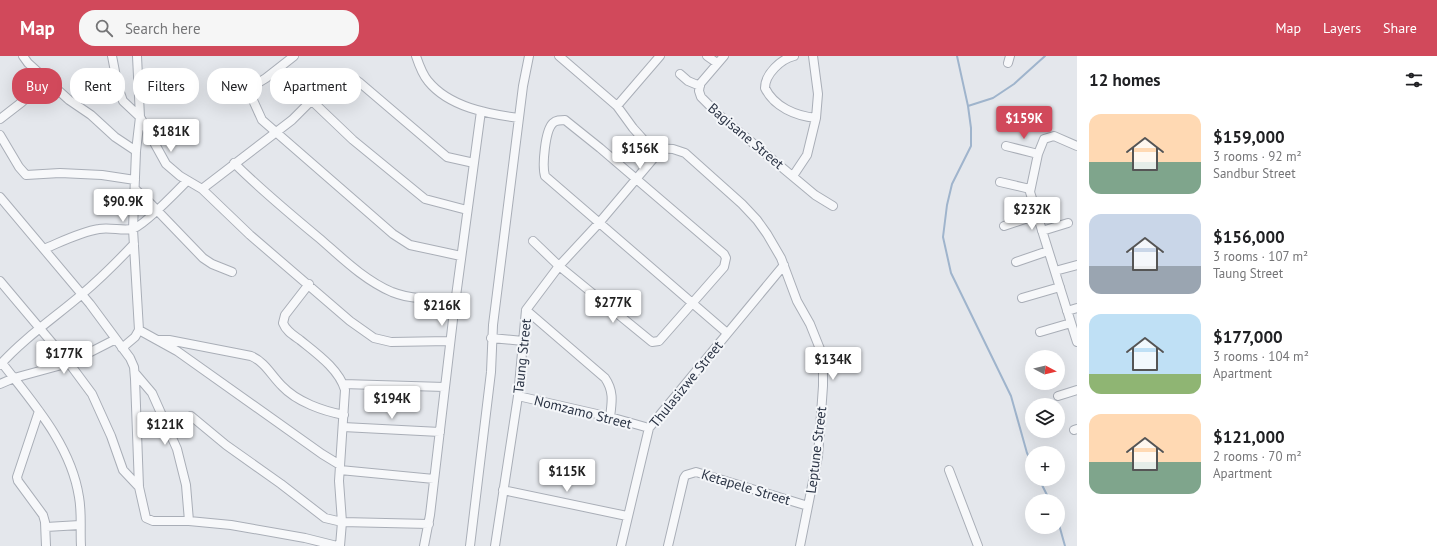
<!DOCTYPE html>
<html lang="en">
<head>
<meta charset="utf-8">
<style>
  :root { --surface:#fff; --page:#f6f6f6; --text:#202124; --muted:#757577; --accent:#d1495b }
  body { margin:0; font-family:"PT Sans",sans-serif; background:var(--page); color:var(--text); height:100vh; display:flex; flex-direction:column; font-size:15px; white-space:nowrap }
  * { box-sizing:border-box; margin:0 }
  p { font-size:13px; color:var(--muted) }
  .icon { flex:none; width:22px; height:22px; fill:none; stroke:currentColor; stroke-width:2; stroke-linecap:round; stroke-linejoin:round }
  .map { position:relative; flex:1; overflow:hidden }
  .drawer { display:flex; flex-direction:column; background:var(--surface); width:360px }
  .drawer>* { flex:none }
  .guide { position:absolute; left:12px; top:12px; width:380px; height:36px; display:flex; gap:8px }
  .needle { width:26px; rotate:97deg }
  .fabs { position:absolute; left:1025px; top:294px; display:grid; gap:8px }
  .fabs a { display:grid; place-items:center; width:40px; height:40px; border-radius:50%; background:var(--surface); box-shadow:0 4px 16px #0002; font-size:20px }
  .price { position:absolute; translate:-50% -34px; padding:0 9px; border-radius:4px; background:#fff; color:#222; font-size:13px; line-height:26px; filter:drop-shadow(0 1px 2px #0008) }
  .price::after { content:''; position:absolute; left:50%; top:24px; width:12px; height:9px; margin-left:-6px; background:inherit; clip-path:polygon(0 0,100% 0,50% 100%) }
  .price.selected { background:var(--accent); color:#fff }
  ul { padding:0; list-style:none }
  li { display:flex; align-items:center; gap:12px; height:100px; padding:0 12px }
  li span { display:grid; place-items:center; flex:none; width:112px; height:80px; border-radius:12px; color:#555 }
  li>.icon { margin-inline-start:auto }
  span .icon { width:48px; height:48px; fill:#fffc; stroke-width:1 }
  li b { font-size:17px }
  h2 { display:flex; justify-content:space-between; align-items:center; height:48px; padding:0 12px; font-size:17px }
  .tag { padding:0 14px; border-radius:16px; background:var(--surface); box-shadow:0 4px 16px #0002; font-size:14px; line-height:36px }
  .tag.selected { background:var(--accent); color:#fff }
  header { display:flex; align-items:center; gap:24px; box-sizing:border-box; height:56px; padding:0 20px; background:var(--accent); color:#fff }
  header strong { font-size:19px }
  nav { display:flex; gap:22px; margin-inline-start:auto; font-size:14px }
  .search { width:280px; height:36px; background:var(--page); display:flex; align-items:center; gap:10px; box-sizing:border-box; padding:0 14px; border-radius:16px; color:var(--muted); font-size:15px }
  main { display:flex; flex:1; min-height:0 }
  .map>svg:first-child { display:block }
  .lines { fill:none; stroke-linecap:round; stroke-linejoin:round }
  .stream { stroke:#9fb4cc; stroke-width:2 }
  .minor-casing { stroke:#a9aeb7; stroke-width:10 }
  .minor { stroke:#f7f8fa; stroke-width:8 }
  .labels { text-anchor:middle; dominant-baseline:central; stroke-width:4; stroke-linejoin:round; paint-order:stroke }
  .street-label { font-size:14px; fill:#2b3445; stroke:#f4f6f9 }
</style>
</head>
<body>
<header>
<strong>Map</strong>
<div class="search"><svg class="icon" aria-label="search" viewBox="0 0 24 24"><circle cx="10" cy="10" r="6"/><path d="M15 15l6 6"/></svg>Search here</div>
<nav><a>Map</a><a>Layers</a><a>Share</a></nav>
</header>
<main>
<div class="map">
<svg width="1077" height="490" viewBox="0 0 1077 490">
  <rect width="100%" height="100%" fill="#e4e7ec"/>
  <g class="lines">
    <path class="stream" d="M957,0L968,50L971,72V90L952,128L947,149L943,181L951,217L1011,340L1027,397L1032,407
      M968,50L993,42L1014,28L1045,0
      M1039,423L1050,445
      M1058,465L1065,490"/>
    <g class="minor-casing">
      <path id="minor" d="M23,0L28,7L69,44L91,59L115,81L136,95
        M112,0L118,31L123,45L140,61L166,108L180,120L202,133L250,179L350,265L374,282L391,286L450,285
        M294,0L266,22L253,30L252,32V42L262,64L393,178L410,189L461,200
        M416,0C419,9 422,18 428,25C449,51 488,58 519,62
        M707,0L717,7
        M724,0L700,28L699,35L701,41L718,58L815,139L833,150
        M794,0C781,3 765,18 765,32C774,51 796,60 816,62
        M1008,7L1010,0
        M680,18L688,25L700,30
        M311,44L353,84L425,143L467,154
        M617,50L660,0
        M0,63L22,46L47,24
        M0,79L19,111L26,119L60,117L102,119L135,124
        M1006,90L1038,98
        M1077,90L1054,80L1044,83L1038,98L1030,136L1077,286
        M651,92L673,93L685,97L742,148L757,164L767,178L781,202L797,245L810,268L822,298L823,309V330L818,400L800,490
        M234,107C261,134 290,158 319,182C341,201 364,224 392,236C412,244 434,243 455,243
        M793,120L807,99L816,62L818,38L813,0
        M1000,126L1030,133
        M135,133L150,147L203,202L212,208L232,216
        M202,133L292,64L333,23C343,17 349,19 359,26L447,101L474,107
        M0,141L90,248L130,302L134,311L135,323L139,431L146,462L153,465H189L231,469L305,482L337,490
        M1004,170L1037,159
        M1042,175L1068,167
        M533,185L559,210L652,286L659,285L724,211L726,202L724,198L600,92L565,64C560,64 556,64 553,67C545,74 542,110 545,120L727,277
        M44,193C61,186 80,176 99,173C110,171 122,175 132,173C142,172 179,133 187,125
        M1016,206L1048,195
        M1055,215L1077,209
        M0,225L69,307L92,338L111,380L123,414L139,431
        M309,228L285,259L283,267C286,275 293,279 300,284C316,297 339,313 345,334L339,425L342,466L340,490
        M1022,242L1060,231
        M526,254L605,322C614,335 612,346 610,361
        M1067,255L1077,252
        M139,274L177,295L322,398L340,409
        M1040,276L1071,267
        M491,282L523,285
        M159,284H169L251,300C265,306 271,319 282,330C297,346 323,355 344,359
        M122,292L135,281L139,274L133,173L136,95L140,61L137,0
        M2,307C33,347 71,389 79,441C82,457 80,474 81,490
        M0,309C23,283 54,262 81,239C100,223 117,206 134,188
        M135,317L152,337L177,393L186,429L189,465
        M0,328L14,322L69,307L116,283
        M343,328L445,331
        M518,340L610,361L649,372
        M1058,340L1077,334
        M39,355L17,421L18,425L43,459L45,466L46,490
        M191,360L226,389L281,428L325,462L342,466L429,468
        M343,371L440,376
        M1074,374L1077,373
        M340,414L434,423
        M949,414L978,490
        M503,434L627,460
        M46,471L80,469
        M424,490L430,459L454,255L481,55
        M470,490L491,316L493,269L523,30L529,0
        M495,490L518,340L526,254L559,210L599,167L653,103V97L651,92L633,72L617,50L559,0
        M621,490L649,372L784,209
        M668,490L684,422L686,419L696,416L808,450"/>
    </g>
    <use href="#minor" class="minor"/>
  </g>
  <g class="labels">
    <g class="street-label">
      <text transform="translate(746 80) rotate(40)">Bagisane Street</text>
      <text transform="translate(522 300) rotate(-84)">Taung Street</text>
      <text transform="translate(686 328) rotate(-51)">Thulasizwe Street</text>
      <text transform="translate(583 356) rotate(14)">Nomzamo Street</text>
      <text transform="translate(816 394) rotate(-83)">Leptune Street</text>
      <text transform="translate(746 431) rotate(17)">Ketapele Street</text>
    </g>
  </g>
</svg>
<div class="fabs">
<a><svg class="needle" viewBox="-14 -14 28 28"><path d="M0-13l5 13h-10z" fill="#e53935"/><path d="M0 13l5-13h-10z" fill="#757577"/></svg></a>
<a><svg class="icon" aria-label="layers" viewBox="0 0 24 24"><path d="M12 4l9 5-9 5-9-5zM3 14l9 5 9-5"/></svg></a>
<a>+</a>
<a>−</a>
</div>
<b class="price selected" style="left:1024px;top:84px">$159K</b>
<b class="price" style="left:171px;top:97px">$181K</b>
<b class="price" style="left:640px;top:114px">$156K</b>
<b class="price" style="left:123px;top:167px">$90.9K</b>
<b class="price" style="left:1032px;top:175px">$232K</b>
<b class="price" style="left:613px;top:268px">$277K</b>
<b class="price" style="left:442px;top:271px">$216K</b>
<b class="price" style="left:64px;top:319px">$177K</b>
<b class="price" style="left:833px;top:325px">$134K</b>
<b class="price" style="left:392px;top:364px">$194K</b>
<b class="price" style="left:165px;top:390px">$121K</b>
<b class="price" style="left:567px;top:437px">$115K</b>
<div class="guide">
<a class="tag selected">Buy</a>
<a class="tag">Rent</a>
<a class="tag">Filters</a>
<a class="tag">New</a>
<a class="tag">Apartment</a>
</div>
</div>
<section class="drawer">
<h2>12 homes<svg class="icon" aria-label="filters" viewBox="0 0 24 24"><path d="M4 7h16M4 17h16"/><circle cx="9" cy="7" r="2"/><circle cx="15" cy="17" r="2"/></svg></h2>
<ul>
<li><span style="background:linear-gradient(#ffd9b3 60%,#7fa58c 0)"><svg class="icon" aria-label="home" viewBox="0 0 24 24"><path d="M3 11l9-7 9 7M6 9v11h12V9"/></svg></span><div><b>$159,000</b><p>3 rooms · 92 m²</p><p>Sandbur Street</p></div></li>
<li><span style="background:linear-gradient(#c9d6e8 65%,#9aa5b1 0)"><svg class="icon" aria-label="home" viewBox="0 0 24 24"><path d="M3 11l9-7 9 7M6 9v11h12V9"/></svg></span><div><b>$156,000</b><p>3 rooms · 107 m²</p><p>Taung Street</p></div></li>
<li><span style="background:linear-gradient(#bfe0f5 75%,#8fb573 0)"><svg class="icon" aria-label="home" viewBox="0 0 24 24"><path d="M3 11l9-7 9 7M6 9v11h12V9"/></svg></span><div><b>$177,000</b><p>3 rooms · 104 m²</p><p>Apartment</p></div></li>
<li><span style="background:linear-gradient(#ffd9b3 60%,#7fa58c 0)"><svg class="icon" aria-label="home" viewBox="0 0 24 24"><path d="M3 11l9-7 9 7M6 9v11h12V9"/></svg></span><div><b>$121,000</b><p>2 rooms · 70 m²</p><p>Apartment</p></div></li>
</ul>
</section>
</main>
</body>
</html>
